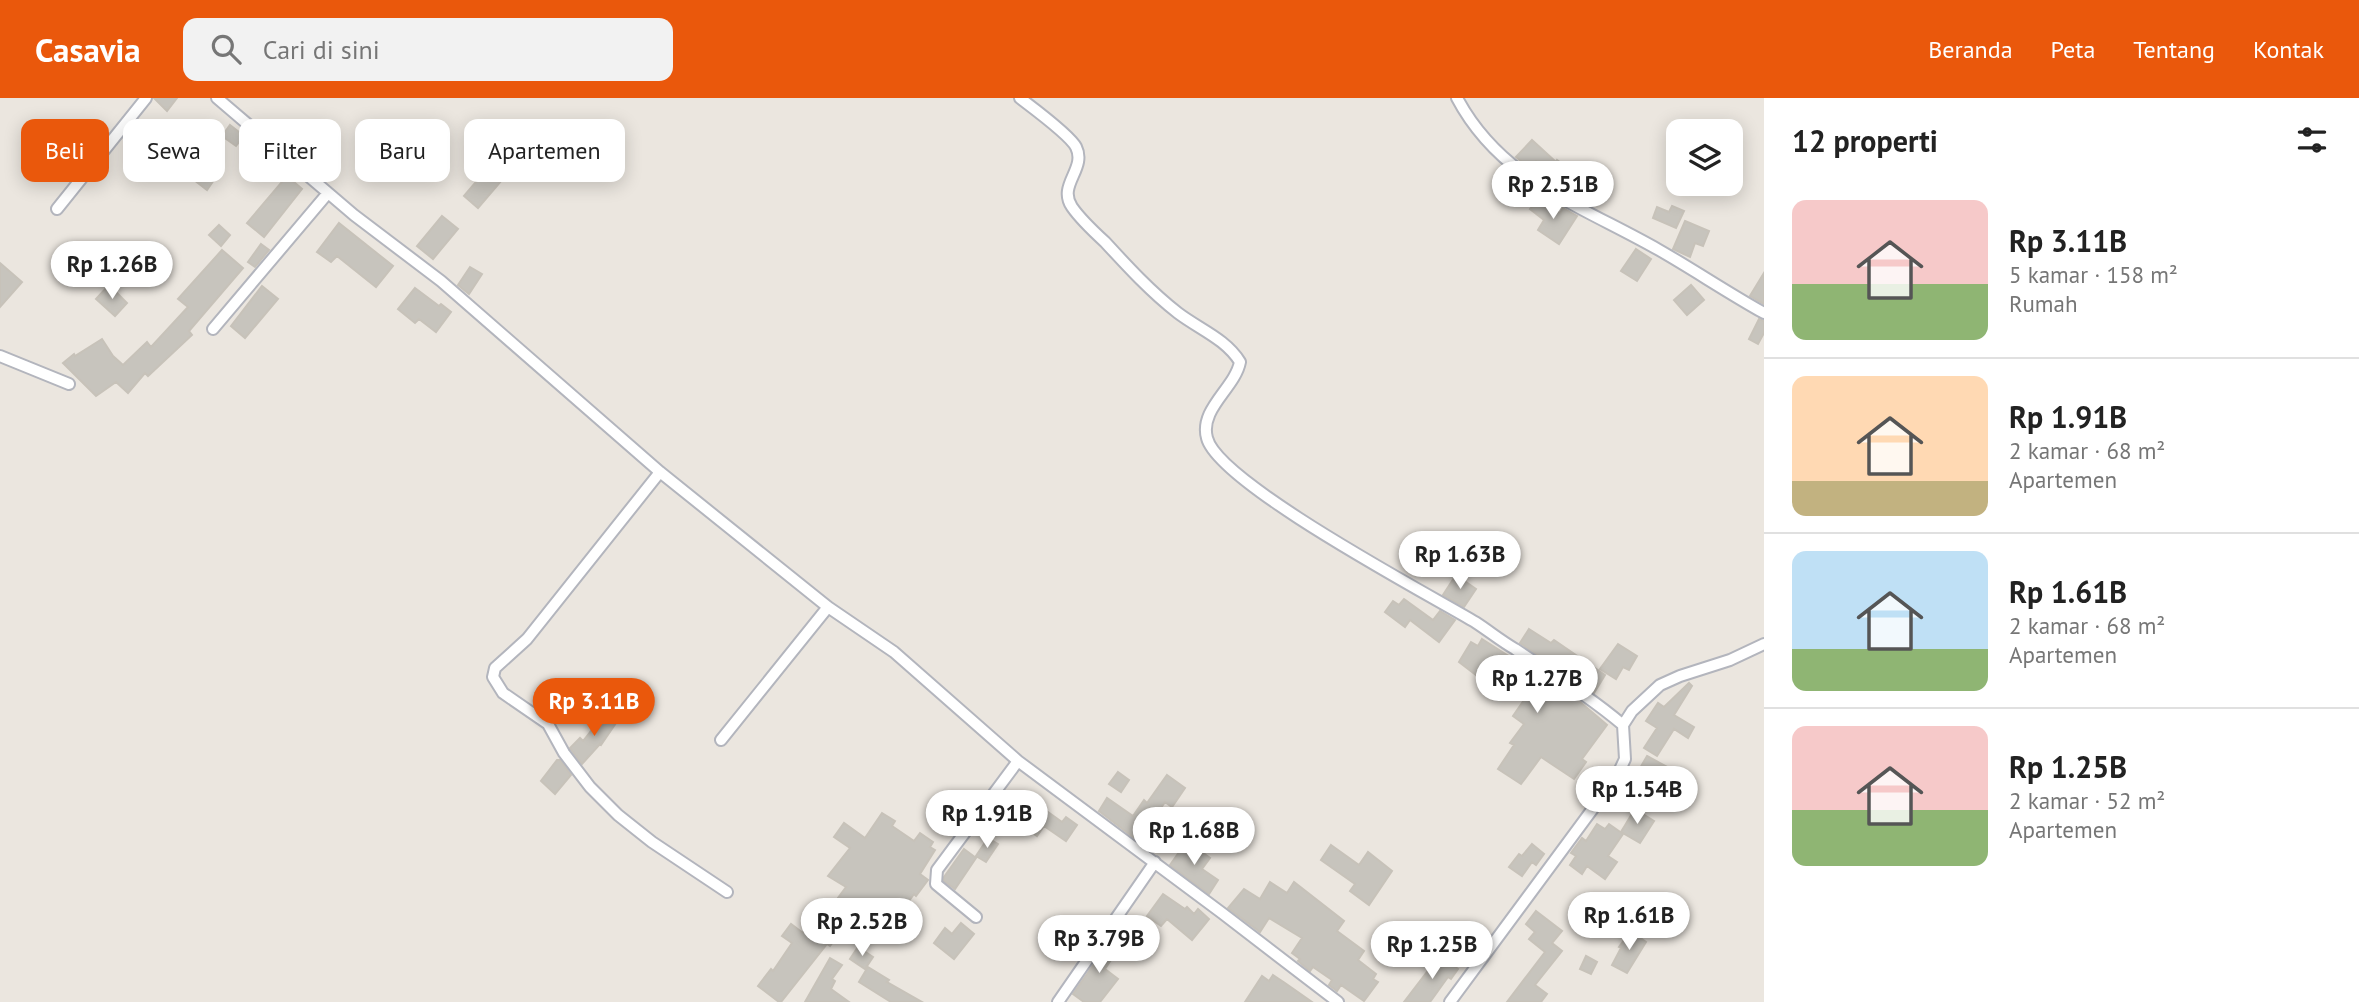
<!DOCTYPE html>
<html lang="id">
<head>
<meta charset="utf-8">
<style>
  :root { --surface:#fff; --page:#f2f2f2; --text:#222; --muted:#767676; --line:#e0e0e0; --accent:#ea580c }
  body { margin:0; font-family:"PT Sans",sans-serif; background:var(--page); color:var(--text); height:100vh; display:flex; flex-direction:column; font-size:26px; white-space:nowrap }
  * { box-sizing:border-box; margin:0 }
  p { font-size:23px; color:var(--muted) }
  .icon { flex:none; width:38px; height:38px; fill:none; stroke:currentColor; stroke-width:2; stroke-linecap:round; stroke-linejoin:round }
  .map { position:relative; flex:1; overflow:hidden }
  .details { display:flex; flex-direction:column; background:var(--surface); width:595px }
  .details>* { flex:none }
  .banner { position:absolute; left:21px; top:21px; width:665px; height:63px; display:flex; gap:14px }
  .fabs { position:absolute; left:1666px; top:21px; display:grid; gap:14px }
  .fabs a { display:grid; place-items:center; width:77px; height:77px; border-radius:14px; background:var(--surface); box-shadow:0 4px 18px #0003; font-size:35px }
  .price { position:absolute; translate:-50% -60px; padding:0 16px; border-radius:24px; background:#fff; color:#222; font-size:23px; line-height:46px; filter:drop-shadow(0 2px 4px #0008) }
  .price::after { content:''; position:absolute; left:50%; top:42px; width:21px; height:16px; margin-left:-10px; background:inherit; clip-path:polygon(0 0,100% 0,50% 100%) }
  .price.active { background:var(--accent); color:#fff }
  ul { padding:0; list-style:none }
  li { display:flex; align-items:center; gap:21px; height:175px; padding:0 28px }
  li+li { border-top:2px solid var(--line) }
  li span { display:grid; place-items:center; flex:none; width:196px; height:140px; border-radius:14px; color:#555 }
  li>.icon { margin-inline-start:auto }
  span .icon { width:84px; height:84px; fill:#fffc; stroke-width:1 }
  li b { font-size:30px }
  h2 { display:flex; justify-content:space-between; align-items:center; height:84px; padding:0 28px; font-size:30px }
  .tag { padding:0 24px; border-radius:14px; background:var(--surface); box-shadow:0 4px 18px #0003; font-size:24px; line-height:63px }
  .tag.active { background:var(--accent); color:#fff }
  header { display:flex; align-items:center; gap:42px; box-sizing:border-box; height:98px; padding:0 35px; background:var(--accent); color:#fff }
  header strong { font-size:33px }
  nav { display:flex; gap:38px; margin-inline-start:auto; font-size:24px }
  .search { width:490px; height:63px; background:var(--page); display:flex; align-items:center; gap:18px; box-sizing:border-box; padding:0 24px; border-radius:14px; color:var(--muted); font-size:26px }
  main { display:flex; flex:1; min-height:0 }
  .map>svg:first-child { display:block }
  .building { fill:#c7c4bd; stroke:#c7c2b9; stroke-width:2 }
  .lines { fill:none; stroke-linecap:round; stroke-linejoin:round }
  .minor-casing { stroke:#b3b5bd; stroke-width:14 }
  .minor { stroke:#fff; stroke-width:10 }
</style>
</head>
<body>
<header>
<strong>Casavia</strong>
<div class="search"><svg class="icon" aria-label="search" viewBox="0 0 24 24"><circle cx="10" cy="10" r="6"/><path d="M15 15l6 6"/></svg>Cari di sini</div>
<nav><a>Beranda</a><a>Peta</a><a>Tentang</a><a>Kontak</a></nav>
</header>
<main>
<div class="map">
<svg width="1764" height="904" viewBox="0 0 1764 904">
  <rect width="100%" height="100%" fill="#ebe6df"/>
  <path class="building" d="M154,0H177L167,13Z
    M230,27L244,38L236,48L222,38Z
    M1532,42L1556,64L1557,62L1568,70L1566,73L1574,81L1570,85L1536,63L1530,70L1516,59Z
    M199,63L218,76L207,92L189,78Z
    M487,71L501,83L478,110L464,98Z
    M287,78L302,91L264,139L247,125Z
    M1581,83L1596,93L1588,105L1572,97Z
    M1539,100L1560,115L1563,110L1577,118L1559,146L1538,132L1544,122L1530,111Z
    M1672,108L1684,113L1676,130L1653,120L1657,109L1669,114Z
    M442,118L458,131L433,161L417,148Z
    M1685,123L1709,133L1703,148L1695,145L1690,159L1673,151Z
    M339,125L393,168L376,189L337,158L331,164L317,154Z
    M219,127L230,137L221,148L209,137Z
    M261,146L269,152L255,169L248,164Z
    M1636,151L1651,161L1637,183L1621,173Z
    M222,152L243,170L189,233L192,237L148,278L145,275L128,295L116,284L96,298L63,265L74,256L75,258L102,241L113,258L123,267L147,244L151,249L188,209L178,201Z
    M0,165L22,184L0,209Z
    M470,169L482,176L469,196L458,187Z
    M1764,175V206L1750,198Z
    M109,187L127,205L115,218L96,201Z
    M1691,187L1704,202L1687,217L1674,202Z
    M262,188L278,201L245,240L231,228Z
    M415,190L439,208L441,206L451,214L436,234L419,221L415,225L398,211Z
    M1759,221L1764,223V235L1758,246L1749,241Z
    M1456,477L1476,491L1464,509L1443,497Z
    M1404,501L1433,522L1440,513L1455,522L1439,544L1410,522L1405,529L1385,514L1393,503L1399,507Z
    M1529,531L1551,545L1554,542L1605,577L1594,595L1520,545Z
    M1482,541L1579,603L1607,627L1582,661L1586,664L1574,681L1541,659L1521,686L1498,671L1514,647L1510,645L1524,626L1513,618L1524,602L1497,584L1493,590L1459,564L1471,544L1478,548Z
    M1618,546L1637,558L1629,572L1623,569L1616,581L1600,571Z
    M1689,585L1692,588L1674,617L1694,629L1688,640L1674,631L1657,658L1644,650L1657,630L1646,623L1658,605L1664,609Z
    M606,614L618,622L601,647L600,646L582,666L570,650L580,640L583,643Z
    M1647,658L1669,670L1644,711L1629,702L1633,695L1625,690L1633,677L1635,679Z
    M557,662H560L571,677L555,696L541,683Z
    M1118,674L1129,682L1121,694L1109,686Z
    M1167,677L1185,690L1172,709L1165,704L1153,722L1165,731L1150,752L1099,713L1107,700L1133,718L1144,702L1147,705Z
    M1034,704L1062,724L1066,719L1077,727L1066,743L1044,728L1037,738L1019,725Z
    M1635,711L1654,723L1640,745L1621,734Z
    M882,715L895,723L892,728L914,743L920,735L933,744L930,749L935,752L920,776L928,782L916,798L914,796L891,828L875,817L858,841L843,831L830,848L827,846L781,904H779L758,888L771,871L773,873L792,845L782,838L791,826L803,835L821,807L829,812L846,789L828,778L850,750L834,739L844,725L865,740Z
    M1597,726L1605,731L1609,726L1623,736L1608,758L1617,764L1605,781L1587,768L1582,776L1570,767L1576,758L1571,755L1582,740L1586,743Z
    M988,740L998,746L986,764L976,758Z
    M1187,743L1210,760L1202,771L1218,782L1209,796L1170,767Z
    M1532,746L1544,756L1536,767L1532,764L1522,778L1509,769L1519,756L1522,758Z
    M1331,747L1359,767L1368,754L1392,773L1369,807L1350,793L1355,786L1321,762Z
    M964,751L976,760L955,791L944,783V779Z
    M1270,784L1287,795L1294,784L1344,823L1337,833L1364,853L1358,862L1376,876L1373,881L1378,884L1364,903L1341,887L1337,893L1329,887L1332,882L1313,869L1310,873L1298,863L1300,861L1292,855L1302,840L1269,820L1260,834L1228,810L1244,791L1260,801Z
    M1163,796L1185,811L1187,809L1194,816L1198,811L1209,821L1192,842L1167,821L1161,828L1147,818Z
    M1536,813L1562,833L1552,845L1562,853L1535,887L1547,896L1541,904H1507L1545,854L1529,841L1535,834L1526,826Z
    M961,825L974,836L954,861L934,845L945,830L952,836Z
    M1631,833L1646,844L1627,875L1612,867L1621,850L1619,849Z
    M1131,835L1143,842L1133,858L1122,851Z
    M1388,835L1398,843L1389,855L1379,848Z
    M1115,836L1124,842L1105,871L1118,881L1100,904H1084L1073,896Z
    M858,849L873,859L865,871L850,861Z
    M1440,857L1458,871L1451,881L1448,879L1430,904H1404Z
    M1586,858L1597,864L1591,876L1580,871Z
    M830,860L842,867L832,881L835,883L831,891L849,904H805Z
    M868,869L889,882L887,884L922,904H891L859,884Z
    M1273,877L1285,885L1312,904H1245L1262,878L1269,883Z"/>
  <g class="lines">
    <g class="minor-casing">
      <path id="minor" d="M217,0L354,117L441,183L660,374L828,509L894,554L1018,663L1222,815L1338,904
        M1020,0C1033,10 1070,37 1076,49C1087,71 1057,87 1072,109C1081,122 1093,133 1105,144C1128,169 1151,194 1178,215C1199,231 1226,241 1240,264C1235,290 1199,311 1207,340C1218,385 1428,496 1475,524C1489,533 1501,543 1515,551C1552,576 1589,598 1623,627
        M1457,0C1501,83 1582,108 1659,152C1694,172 1728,195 1764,215
        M57,111L146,0
        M213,231L328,95
        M0,258L69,286
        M660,374L527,541L495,570L493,579L503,595L548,626L564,655L590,689L618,717L652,744L727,794
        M721,642L828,509
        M976,819L936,786L937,772L1018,663
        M1058,904L1155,764
        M1450,904L1617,678L1625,661L1623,627L1632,613L1660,587L1680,578L1730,562L1764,546"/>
    </g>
    <use href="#minor" class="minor"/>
  </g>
</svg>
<div class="fabs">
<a><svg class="icon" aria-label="layers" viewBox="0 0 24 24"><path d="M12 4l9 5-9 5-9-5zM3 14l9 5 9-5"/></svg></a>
</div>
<b class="price" style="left:1553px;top:123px">Rp 2.51B</b>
<b class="price" style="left:112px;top:203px">Rp 1.26B</b>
<b class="price" style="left:1460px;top:493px">Rp 1.63B</b>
<b class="price" style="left:1537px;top:617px">Rp 1.27B</b>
<b class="price active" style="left:594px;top:640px">Rp 3.11B</b>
<b class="price" style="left:1637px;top:728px">Rp 1.54B</b>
<b class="price" style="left:987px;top:752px">Rp 1.91B</b>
<b class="price" style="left:1194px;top:769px">Rp 1.68B</b>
<b class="price" style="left:1629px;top:854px">Rp 1.61B</b>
<b class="price" style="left:862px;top:860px">Rp 2.52B</b>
<b class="price" style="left:1099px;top:877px">Rp 3.79B</b>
<b class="price" style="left:1432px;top:883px">Rp 1.25B</b>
<div class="banner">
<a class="tag active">Beli</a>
<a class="tag">Sewa</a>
<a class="tag">Filter</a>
<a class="tag">Baru</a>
<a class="tag">Apartemen</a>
</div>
</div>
<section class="details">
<h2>12 properti<svg class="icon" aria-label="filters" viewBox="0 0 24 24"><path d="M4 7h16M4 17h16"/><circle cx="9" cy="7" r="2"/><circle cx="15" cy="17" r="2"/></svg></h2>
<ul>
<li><span style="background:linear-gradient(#f6c9c9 60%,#8fb573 0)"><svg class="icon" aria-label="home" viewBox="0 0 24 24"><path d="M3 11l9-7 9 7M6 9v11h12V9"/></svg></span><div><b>Rp 3.11B</b><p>5 kamar · 158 m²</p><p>Rumah</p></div></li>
<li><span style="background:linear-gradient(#ffd9b3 75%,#c2b280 0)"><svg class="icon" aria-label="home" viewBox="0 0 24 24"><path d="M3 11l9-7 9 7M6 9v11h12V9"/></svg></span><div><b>Rp 1.91B</b><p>2 kamar · 68 m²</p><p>Apartemen</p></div></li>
<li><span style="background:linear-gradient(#bfe0f5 70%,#8fb573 0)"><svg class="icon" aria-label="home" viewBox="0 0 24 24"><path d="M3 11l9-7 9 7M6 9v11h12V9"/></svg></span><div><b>Rp 1.61B</b><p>2 kamar · 68 m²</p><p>Apartemen</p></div></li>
<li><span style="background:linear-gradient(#f6c9c9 60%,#8fb573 0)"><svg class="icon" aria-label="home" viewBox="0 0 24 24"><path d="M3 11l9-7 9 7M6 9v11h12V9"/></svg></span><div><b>Rp 1.25B</b><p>2 kamar · 52 m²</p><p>Apartemen</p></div></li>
</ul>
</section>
</main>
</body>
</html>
